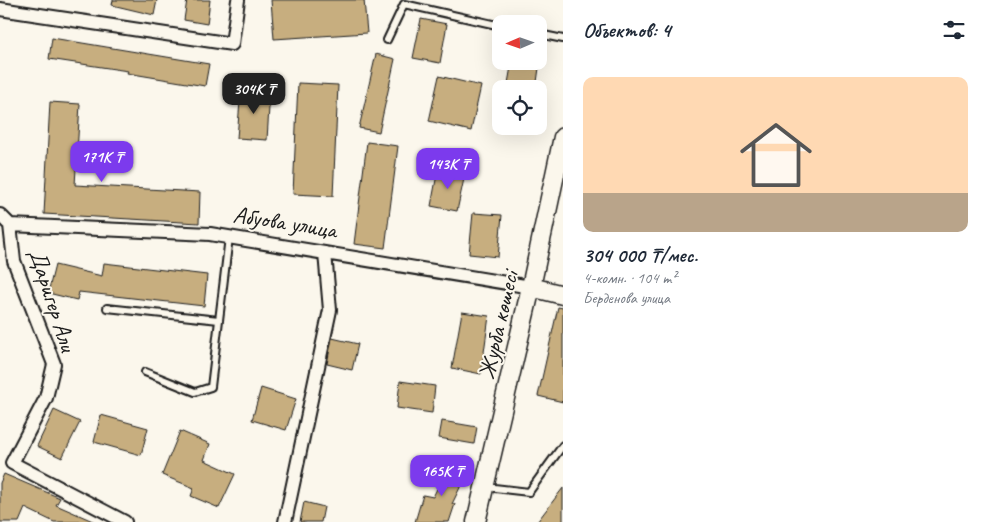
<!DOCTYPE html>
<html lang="ru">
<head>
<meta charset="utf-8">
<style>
  :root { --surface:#fff; --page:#f6f6f7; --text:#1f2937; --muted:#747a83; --line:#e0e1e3; --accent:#7c3aed }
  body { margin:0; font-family:Caveat,sans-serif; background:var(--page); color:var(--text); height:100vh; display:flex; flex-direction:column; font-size:19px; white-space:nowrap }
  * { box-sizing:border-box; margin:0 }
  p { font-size:16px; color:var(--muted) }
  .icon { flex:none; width:28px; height:28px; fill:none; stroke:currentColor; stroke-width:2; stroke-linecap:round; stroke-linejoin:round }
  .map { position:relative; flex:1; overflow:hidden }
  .drawer { display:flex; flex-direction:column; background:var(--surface); width:425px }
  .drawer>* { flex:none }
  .needle { width:32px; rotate:268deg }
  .buttons { position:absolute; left:492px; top:15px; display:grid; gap:10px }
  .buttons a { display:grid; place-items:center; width:55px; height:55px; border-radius:10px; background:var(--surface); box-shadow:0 5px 20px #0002; font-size:25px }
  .price { position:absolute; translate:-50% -42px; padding:0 11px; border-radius:10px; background:var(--accent); color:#fff; font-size:16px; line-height:32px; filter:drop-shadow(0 1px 2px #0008) }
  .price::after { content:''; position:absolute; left:50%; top:30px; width:15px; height:11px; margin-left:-8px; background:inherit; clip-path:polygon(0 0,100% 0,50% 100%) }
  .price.selected { background:#222; color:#fff }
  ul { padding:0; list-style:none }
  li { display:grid; align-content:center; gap:10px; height:265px; padding:0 20px }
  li+li { border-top:1px solid var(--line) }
  li span { display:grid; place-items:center; height:155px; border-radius:10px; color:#555 }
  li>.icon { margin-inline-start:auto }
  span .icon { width:90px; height:90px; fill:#fffc; stroke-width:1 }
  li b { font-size:21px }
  h2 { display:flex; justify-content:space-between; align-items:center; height:60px; padding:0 20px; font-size:21px }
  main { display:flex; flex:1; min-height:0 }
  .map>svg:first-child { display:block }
  .building { fill:#c7ae7f; stroke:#1c1c1c }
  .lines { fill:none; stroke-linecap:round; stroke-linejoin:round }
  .lane-casing { stroke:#1c1c1c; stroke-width:10 }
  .street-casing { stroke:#1c1c1c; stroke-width:16 }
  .secondary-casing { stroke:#1c1c1c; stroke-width:21 }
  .lane { stroke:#fbf7ec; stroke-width:6 }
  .street { stroke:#fbf7ec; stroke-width:12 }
  .secondary { stroke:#fbf7ec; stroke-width:18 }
  .labels { text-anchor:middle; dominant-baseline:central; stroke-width:4; stroke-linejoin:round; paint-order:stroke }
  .street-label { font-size:24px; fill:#1c1c1c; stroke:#fbf7ec }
</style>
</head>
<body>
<main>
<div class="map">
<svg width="563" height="522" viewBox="0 0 563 522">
  <rect width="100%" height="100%" fill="#fbf7ec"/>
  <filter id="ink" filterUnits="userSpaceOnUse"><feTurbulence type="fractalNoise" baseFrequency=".02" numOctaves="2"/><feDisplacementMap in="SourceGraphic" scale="10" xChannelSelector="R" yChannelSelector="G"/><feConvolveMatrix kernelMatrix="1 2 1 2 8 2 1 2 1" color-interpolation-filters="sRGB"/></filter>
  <g filter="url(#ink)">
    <path class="building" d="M113,0H157L154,15L112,5Z
      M187,0H210L207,24L184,20Z
      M271,0H364L367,33L274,39Z
      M421,19L447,24L440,63L413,58Z
      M52,38L209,64L205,86L127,73L128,71L49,59Z
      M376,54L395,59L379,132L359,128Z
      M512,61H540L536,89H507Z
      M439,76L481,86L471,131L429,121Z
      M298,83L338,85L333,196L293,194Z
      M241,89L270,91L267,140L237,138Z
      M50,102L80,104L75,185L200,192L199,223L44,214Z
      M367,142L398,146L385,248L354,244Z
      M438,169L465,174L457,211L431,206Z
      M473,213L502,215L498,257L469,254Z
      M104,263L207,275L204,306L79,292L77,300L48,293L55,265L102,276Z
      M558,307L563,308V402L538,396Z
      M462,312L489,316L481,374L452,368Z
      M332,338L358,344L352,370L327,364Z
      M400,381L435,386L432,413L397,408Z
      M261,388L296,399L286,430L252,420Z
      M54,410L80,422L62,458L37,446Z
      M101,415L148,428L141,455L94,442Z
      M442,421L477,427L474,444L439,438Z
      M180,431L210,444L204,460L235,474L219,508L191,496L194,488L162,475Z
      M450,462L468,471L452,504H455L449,522H415L423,495L433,497Z
      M4,474L60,498L56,505L95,522H54L25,508L19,522H0V483Z
      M563,488V522H537Z
      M304,502L324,507L321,522H300Z"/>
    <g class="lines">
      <g class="lane-casing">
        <path id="lane" d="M539,34L563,39
          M387,40L404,4L501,26
          M107,308L219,320
          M145,372L195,392L211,387L229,237
          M486,487L529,492L563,445"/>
      </g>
      <g class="street-casing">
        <path id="street" d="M0,9L232,44L238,0
          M0,215L10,225L210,234L531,287
          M10,225L14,261L54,364L46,398L12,463L125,522
          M285,522L330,310L325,253"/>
      </g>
      <g class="secondary-casing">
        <path id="secondary" d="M531,287L563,295
          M476,522L531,287L563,137"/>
      </g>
      <use href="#lane" class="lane"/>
      <use href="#street" class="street"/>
      <use href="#secondary" class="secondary"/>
    </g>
  </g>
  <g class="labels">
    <g class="street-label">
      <text transform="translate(285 222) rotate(9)">Абуова улица</text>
      <text transform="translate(53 300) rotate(72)">Даригер Али</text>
      <text transform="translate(498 325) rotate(-77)">Журба көшесі</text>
    </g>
  </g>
</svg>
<div class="buttons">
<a><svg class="needle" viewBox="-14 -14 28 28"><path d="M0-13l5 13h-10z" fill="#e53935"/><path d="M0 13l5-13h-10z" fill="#747a83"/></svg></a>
<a><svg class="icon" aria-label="locate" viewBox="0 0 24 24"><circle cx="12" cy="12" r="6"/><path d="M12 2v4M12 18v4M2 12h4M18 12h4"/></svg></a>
</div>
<b class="price selected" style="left:254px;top:115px">304K ₸</b>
<b class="price" style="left:102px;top:183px">171K ₸</b>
<b class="price" style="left:448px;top:190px">143K ₸</b>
<b class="price" style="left:442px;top:497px">165K ₸</b>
</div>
<section class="drawer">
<h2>Объектов: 4<svg class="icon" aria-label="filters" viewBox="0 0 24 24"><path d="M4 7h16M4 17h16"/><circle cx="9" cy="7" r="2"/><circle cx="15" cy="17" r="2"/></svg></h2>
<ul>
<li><span style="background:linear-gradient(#ffd9b3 75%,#b9a48a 0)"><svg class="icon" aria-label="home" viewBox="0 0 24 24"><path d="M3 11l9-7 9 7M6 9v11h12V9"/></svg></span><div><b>304 000 ₸/мес.</b><p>4-комн. · 104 m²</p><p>Берденова улица</p></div></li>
</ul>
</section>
</main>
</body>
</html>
